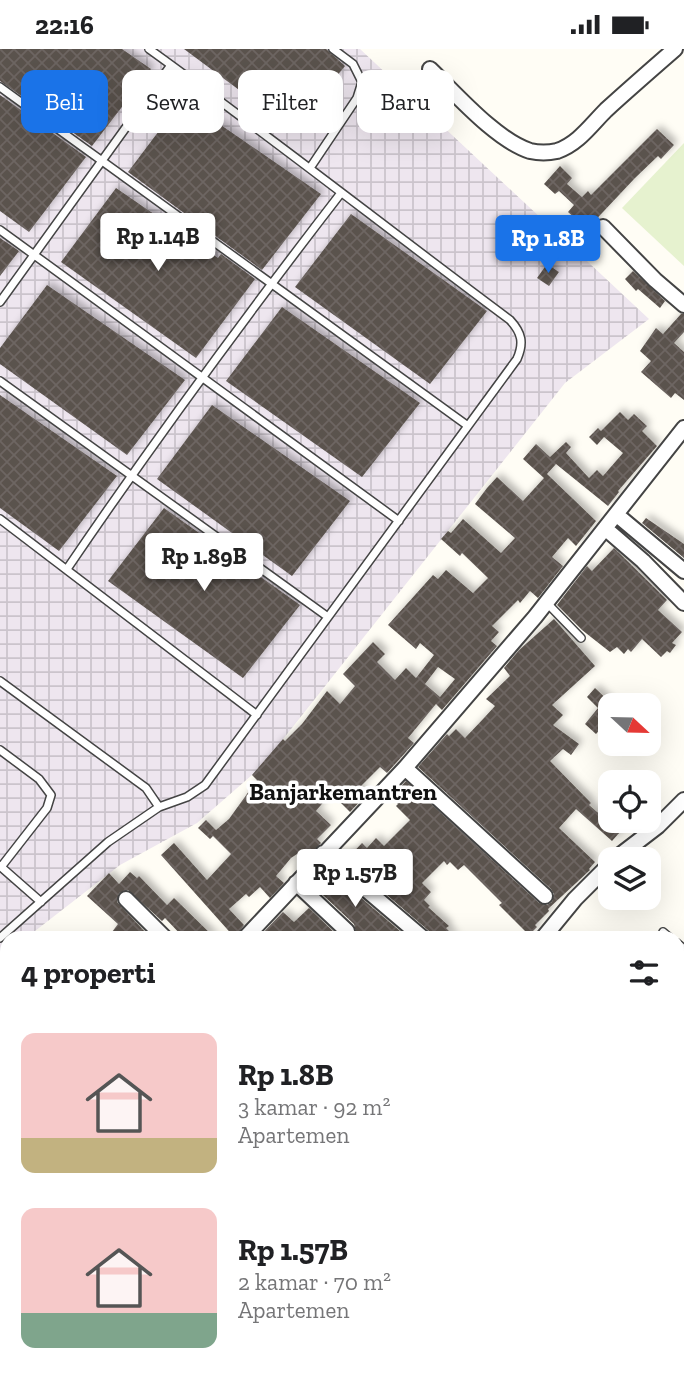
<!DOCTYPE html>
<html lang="id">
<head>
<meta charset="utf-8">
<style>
  :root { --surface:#fff; --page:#f2f2f2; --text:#202124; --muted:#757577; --accent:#1a73e8 }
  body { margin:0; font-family:"Zilla Slab",serif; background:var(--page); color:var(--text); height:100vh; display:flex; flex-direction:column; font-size:26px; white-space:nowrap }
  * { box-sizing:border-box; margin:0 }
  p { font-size:23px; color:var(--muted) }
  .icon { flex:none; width:38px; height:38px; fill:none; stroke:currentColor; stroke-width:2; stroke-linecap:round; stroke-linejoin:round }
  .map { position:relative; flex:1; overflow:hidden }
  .drawer { position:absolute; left:0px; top:882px; width:684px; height:450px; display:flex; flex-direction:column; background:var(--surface); border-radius:21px 21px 0 0; box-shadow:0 7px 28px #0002 }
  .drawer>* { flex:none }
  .top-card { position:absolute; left:21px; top:21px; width:642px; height:63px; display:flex; gap:14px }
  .needle { width:46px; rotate:112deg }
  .buttons { position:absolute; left:598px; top:644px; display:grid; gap:14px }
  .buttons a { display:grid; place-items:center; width:63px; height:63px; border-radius:14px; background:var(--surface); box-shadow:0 7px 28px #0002; font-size:35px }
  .price { position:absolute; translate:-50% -60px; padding:0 16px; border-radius:7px; background:#fff; color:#222; font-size:23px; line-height:46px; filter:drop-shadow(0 2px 4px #0008) }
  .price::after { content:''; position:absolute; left:50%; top:42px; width:21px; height:16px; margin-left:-10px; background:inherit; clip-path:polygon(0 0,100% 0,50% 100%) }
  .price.on { background:var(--accent); color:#fff }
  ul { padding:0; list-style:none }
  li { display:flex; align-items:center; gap:21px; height:175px; padding:0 21px }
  li span { display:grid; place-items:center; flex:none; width:196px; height:140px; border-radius:14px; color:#555 }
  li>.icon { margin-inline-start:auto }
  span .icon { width:84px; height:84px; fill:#fffc; stroke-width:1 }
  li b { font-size:30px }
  h2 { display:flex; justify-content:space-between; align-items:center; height:84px; padding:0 21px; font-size:30px }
  .tag { padding:0 24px; border-radius:14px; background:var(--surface); box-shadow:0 7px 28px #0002; font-size:24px; line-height:63px }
  .tag.on { background:var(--accent); color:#fff }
  .status { display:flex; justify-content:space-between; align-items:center; height:49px; padding:0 35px; background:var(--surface); direction:ltr }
  .status svg { height:19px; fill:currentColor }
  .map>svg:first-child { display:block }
  .industrial { fill:url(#industrial-grid) }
  .pitch { fill:#e6f2cf }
  .building { fill:url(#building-cross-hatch); fill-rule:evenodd; filter:url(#shadow) }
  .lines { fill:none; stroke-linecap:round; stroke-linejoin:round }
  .lane-casing { stroke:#444; stroke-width:10 }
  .street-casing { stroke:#444; stroke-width:18 }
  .lane { stroke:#fff; stroke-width:7 }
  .street { stroke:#fff; stroke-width:14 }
  .labels { text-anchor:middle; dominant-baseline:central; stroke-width:7; stroke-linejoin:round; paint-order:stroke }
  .quarter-label { font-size:24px; font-weight:bold; fill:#111; stroke:#fff }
</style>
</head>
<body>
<div class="status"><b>22:16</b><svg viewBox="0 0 49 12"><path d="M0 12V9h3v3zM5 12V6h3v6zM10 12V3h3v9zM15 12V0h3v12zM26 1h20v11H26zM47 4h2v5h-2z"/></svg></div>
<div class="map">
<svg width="684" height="1331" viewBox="0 0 684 1331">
  <defs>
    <pattern id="industrial-grid" width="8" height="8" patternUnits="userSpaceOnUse" patternTransform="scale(1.75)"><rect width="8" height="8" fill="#eee6ef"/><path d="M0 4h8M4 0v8" fill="none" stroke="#cbc4cc"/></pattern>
    <pattern id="building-cross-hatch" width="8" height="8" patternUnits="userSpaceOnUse" patternTransform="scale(1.75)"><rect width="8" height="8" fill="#5a524d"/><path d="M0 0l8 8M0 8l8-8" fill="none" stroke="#6d6662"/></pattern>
    <filter id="shadow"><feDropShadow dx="4" dy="-4" stdDeviation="3.5" flood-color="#0004"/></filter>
  </defs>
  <rect width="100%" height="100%" fill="#fffdf5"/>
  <path class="industrial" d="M0,0H360L649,270L565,334L261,718L197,774L120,816L26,889H7V910L0,918Z"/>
  <path class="pitch" d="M684,94V217L622,159Z"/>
  <path class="building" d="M0,0H122L151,20L92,97L0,32Z
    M184,0H326L345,17L293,81Z
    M0,46L86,108L29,183L0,162Z
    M183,50L321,145L262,221L128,123Z
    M657,80L674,96L661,110L658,107L635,129L587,180L568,163L574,156L559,142L555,145L544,135L560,117L572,129L567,135L582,148L588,142L591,146Z
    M116,139L218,209L221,205L255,230L196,309L61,213Z
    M351,165L487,262L430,335L295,238Z
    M0,189L19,202L0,227Z
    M547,215L559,223L549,237L537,229Z
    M633,222L665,252L660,259L638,240L636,242L625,230Z
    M47,236L185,331L127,406L0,315V299Z
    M282,258L420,354L362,428L226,332Z
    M681,265H684V283L674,294L684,303V351L675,344L671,349L641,323L651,312L640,302L656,279L663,285Z
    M0,346L117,427L59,502L0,459Z
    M212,356L350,452L292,527L157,430Z
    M620,363L628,371L634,365L647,377L642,382L657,397L618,442L619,443L608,457L556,415L547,425L596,472L576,497L568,489L552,508L563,517L538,549L530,542L520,554L518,551L492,577L499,583L491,592L497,597L442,661L436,655L408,689L414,694L387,724L380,718L359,739L366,746L350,763L331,744L316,762L331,776L317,790L321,794L305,811L297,805L291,809L276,827L284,834L270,849L260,838L249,848L246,845L229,860L244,876L235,889L161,806L174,794L207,831L231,805L213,787L210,790L198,779L206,771L216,781L229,770L257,731L252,726L283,690L285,692L302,675L327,642L340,655L355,637L343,625L373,593L385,605L377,613L395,631L406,619L416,629L434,606L420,594L416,600L388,576L433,526L438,530L446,521L473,544L488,529L462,504L460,507L441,490L448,482L451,484L463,470L501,504L515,489L475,455L487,439L497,428L523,452L544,429L523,410L536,395L550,408L566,393L571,398L566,404L589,429L597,421L603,427L623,404L604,388L597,396L589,388L598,379L601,382ZM438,618L455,630L440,648L425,635Z
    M164,459L300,556L243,629L108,532Z
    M646,469L684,495V509L642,474Z
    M614,499L667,551L658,561L682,583L672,594L676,596L670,604L667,602L661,608L642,590L631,603L628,600L624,605L617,598L610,603L582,581L557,556L587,517L592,522Z
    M554,570L595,617L552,656L563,666L553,676L579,695L571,706L563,700L550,712L591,754L589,756L620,783L612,792L576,760L559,779L595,813L589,820L590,821L548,860L549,862L535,876L537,878L529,886L499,856L502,854L464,816L458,821L450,813L447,816L444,812L422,834L431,843L424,851L430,857L428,858L449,877L446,879L456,889H432L429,882L346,811L362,794L367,799L376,789L384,797L410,771L396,757L398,755L391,748L406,732L539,854L547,856L552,853L554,845L551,840L418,718L447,685L449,687L456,680L465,689L484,669L495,657L486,650L510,627L504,619L519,601Z
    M595,639L613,656L598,671L604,676L596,685L585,675L598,659L587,648Z
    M322,822L330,830L334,826L407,888L354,889L356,884L354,875L310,834Z
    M130,823L137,829L139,827L167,856L174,849L215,889H184L165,869L162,872L128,841L119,844L117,853L147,885L142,889H120L112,883L118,875L87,847L109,824L119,835Z
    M309,859L340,889H258L283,863L294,873Z"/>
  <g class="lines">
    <g class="lane-casing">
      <path id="lane" d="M0,38L468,377
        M310,119L357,49L362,33L353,15L333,0
        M0,181L399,472
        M0,253L171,16
        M0,332L328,568
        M0,470L257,666
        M67,520C154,392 246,267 341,144
        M547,554L581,589
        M0,632L146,739L159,758
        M0,701L39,730L51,746L47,759L1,818
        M0,817L41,853
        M663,883L670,889
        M0,889L108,793L159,758L187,748L205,736L517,310C524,294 522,284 510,271C389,181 271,88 149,0
        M677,894L684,900
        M4,1020L7,1022
        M677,1215L684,1220
        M64,1331L67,1325
        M175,1331L180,1325
        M224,1331L229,1325
        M355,1331L360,1325
        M502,1331L506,1325"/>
    </g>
    <g class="street-casing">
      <path id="street" d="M430,20C456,45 496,91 530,102C539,104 548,104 557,102C578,95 591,76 606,61C629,40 652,20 675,0
        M603,178L655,231L684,256
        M617,466L684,522
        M606,480L643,512L684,554
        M405,719L545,847
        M323,804L423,889
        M615,810L658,777L684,751
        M296,834L347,882
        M126,850L165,889
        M245,889L405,719L535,568L684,379
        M543,889L575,850L611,814
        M0,1096L7,1101
        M0,1188L7,1179"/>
    </g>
    <use href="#lane" class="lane"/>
    <use href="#street" class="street"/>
  </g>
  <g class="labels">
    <g class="quarter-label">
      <text x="343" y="742">Banjarkemantren</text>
    </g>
  </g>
</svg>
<div class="buttons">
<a><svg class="needle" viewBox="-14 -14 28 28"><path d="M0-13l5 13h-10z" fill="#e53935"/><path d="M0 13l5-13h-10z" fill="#757577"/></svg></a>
<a><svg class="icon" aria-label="locate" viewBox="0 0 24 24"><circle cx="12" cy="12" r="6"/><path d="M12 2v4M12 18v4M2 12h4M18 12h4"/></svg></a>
<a><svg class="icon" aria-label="layers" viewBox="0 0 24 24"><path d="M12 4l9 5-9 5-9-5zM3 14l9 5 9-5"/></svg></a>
</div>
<b class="price" style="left:158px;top:224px">Rp 1.14B</b>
<b class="price on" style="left:548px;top:226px">Rp 1.8B</b>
<b class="price" style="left:204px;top:544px">Rp 1.89B</b>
<b class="price" style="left:355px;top:860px">Rp 1.57B</b>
<div class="top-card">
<a class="tag on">Beli</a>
<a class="tag">Sewa</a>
<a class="tag">Filter</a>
<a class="tag">Baru</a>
</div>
<section class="drawer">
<h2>4 properti<svg class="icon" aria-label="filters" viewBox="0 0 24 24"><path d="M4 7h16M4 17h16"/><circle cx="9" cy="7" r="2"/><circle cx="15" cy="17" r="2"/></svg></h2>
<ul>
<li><span style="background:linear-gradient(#f6c9c9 75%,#c2b280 0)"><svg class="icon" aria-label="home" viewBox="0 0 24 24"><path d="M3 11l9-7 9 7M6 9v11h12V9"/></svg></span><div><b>Rp 1.8B</b><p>3 kamar · 92 m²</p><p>Apartemen</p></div></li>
<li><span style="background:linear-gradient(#f6c9c9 75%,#7fa58c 0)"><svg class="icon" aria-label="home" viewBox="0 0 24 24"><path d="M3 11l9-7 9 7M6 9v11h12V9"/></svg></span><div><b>Rp 1.57B</b><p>2 kamar · 70 m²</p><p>Apartemen</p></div></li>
</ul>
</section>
</div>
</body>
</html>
